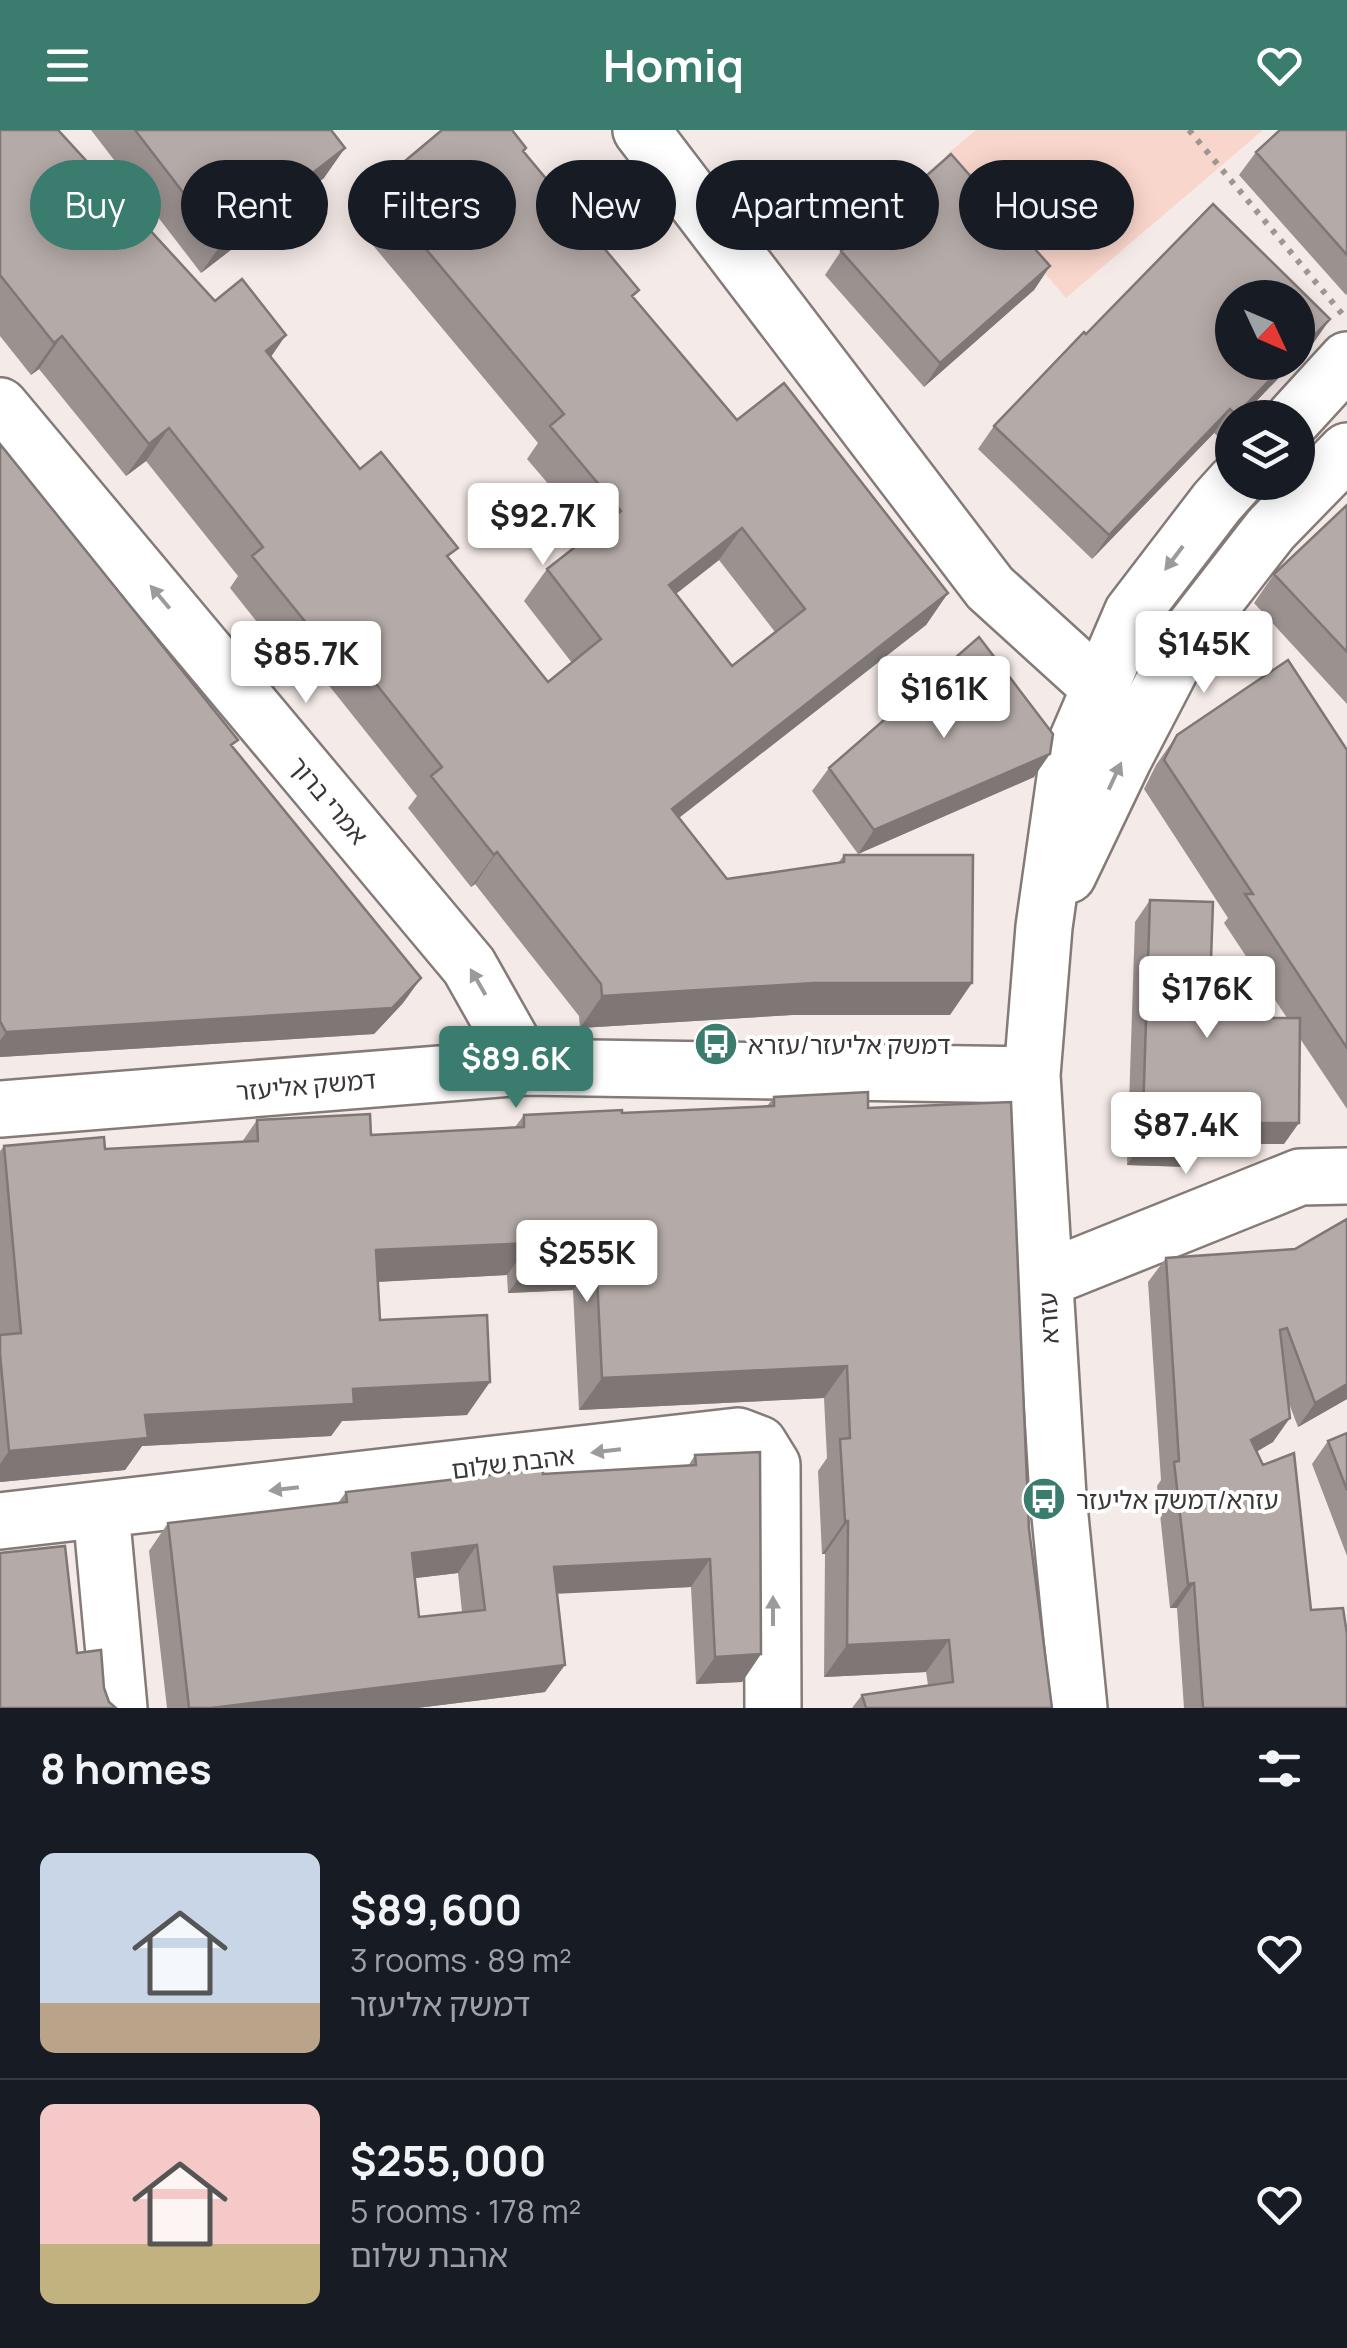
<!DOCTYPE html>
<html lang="en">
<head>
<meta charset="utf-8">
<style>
  :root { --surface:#171b24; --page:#242831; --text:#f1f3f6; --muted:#9ea1a6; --line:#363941; --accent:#3a7c6d }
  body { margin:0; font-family:Manrope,"Noto Sans Hebrew",sans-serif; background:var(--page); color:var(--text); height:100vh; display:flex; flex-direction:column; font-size:38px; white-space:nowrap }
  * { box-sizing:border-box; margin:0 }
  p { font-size:32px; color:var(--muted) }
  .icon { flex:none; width:55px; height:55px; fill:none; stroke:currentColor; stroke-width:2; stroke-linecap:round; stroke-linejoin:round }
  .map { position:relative; height:1578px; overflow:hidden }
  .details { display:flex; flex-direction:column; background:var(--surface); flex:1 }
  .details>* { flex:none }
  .guide { position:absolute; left:30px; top:30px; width:1288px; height:90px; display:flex; gap:20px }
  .needle { width:65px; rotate:134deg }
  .tools { position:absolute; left:1215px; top:150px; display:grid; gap:20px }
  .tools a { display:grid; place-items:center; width:100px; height:100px; border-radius:50%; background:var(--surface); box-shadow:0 5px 25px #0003; font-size:50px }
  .price { position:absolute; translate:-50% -85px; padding:0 22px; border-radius:10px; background:#fff; color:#222; font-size:32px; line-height:65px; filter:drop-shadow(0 2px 5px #0008) }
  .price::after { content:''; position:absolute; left:50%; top:60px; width:30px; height:22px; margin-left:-15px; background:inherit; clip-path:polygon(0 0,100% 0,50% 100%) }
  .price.on { background:var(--accent); color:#fff }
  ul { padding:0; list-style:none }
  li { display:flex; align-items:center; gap:30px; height:250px; padding:0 40px }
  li+li { border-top:2px solid var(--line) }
  li span { display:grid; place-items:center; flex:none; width:280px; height:200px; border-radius:15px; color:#555 }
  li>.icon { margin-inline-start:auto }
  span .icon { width:120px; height:120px; fill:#fffc; stroke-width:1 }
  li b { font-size:42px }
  h2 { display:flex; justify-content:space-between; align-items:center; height:120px; padding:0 40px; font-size:42px }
  .chip { padding:0 35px; border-radius:45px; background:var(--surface); box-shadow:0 5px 25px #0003; font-size:35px; line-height:90px }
  .chip.on { background:var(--accent); color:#fff }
  header { display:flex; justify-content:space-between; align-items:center; height:130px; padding:0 40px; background:var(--accent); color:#fff; font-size:45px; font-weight:700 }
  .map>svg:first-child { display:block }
  .green { fill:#f9d6cb }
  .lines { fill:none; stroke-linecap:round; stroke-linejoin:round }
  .minor-casing { stroke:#847b78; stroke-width:60 }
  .path { stroke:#9d9694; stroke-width:6; stroke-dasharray:5 8; stroke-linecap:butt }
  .minor { stroke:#fff; stroke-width:55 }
  .wall { fill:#9b9290; fill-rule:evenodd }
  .shaded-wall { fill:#7e7775 }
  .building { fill:#b4aaa7; stroke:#7e7775; stroke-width:2.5; fill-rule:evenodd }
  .oneway { fill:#9d9b9a }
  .labels { text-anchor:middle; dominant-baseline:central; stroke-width:8; stroke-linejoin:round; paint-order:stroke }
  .street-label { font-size:25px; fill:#3b3736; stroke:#fff }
  .poi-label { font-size:25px; fill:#3b3736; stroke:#fff; text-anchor:start }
</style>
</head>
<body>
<header><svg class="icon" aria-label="menu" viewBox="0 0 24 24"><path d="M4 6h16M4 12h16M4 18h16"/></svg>Homiq<svg class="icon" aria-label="heart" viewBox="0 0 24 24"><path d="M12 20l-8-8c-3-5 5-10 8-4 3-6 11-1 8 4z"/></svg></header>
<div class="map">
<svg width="1347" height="1578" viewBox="0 0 1347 1578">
  <rect width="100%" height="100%" fill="#f4eae7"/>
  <path class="green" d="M976,0H1263L1066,168L945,26Z"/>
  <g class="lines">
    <g class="minor-casing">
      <path id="minor" d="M641,0L990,458L1100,558
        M0,276L469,836L526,937
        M1294,288L1347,230
        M1068,745L1124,628L1187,507L1271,399L1347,321
        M0,979L526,937L1032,945
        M1046,1149L1300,1047L1347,1046
        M101,1381L119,1578
        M0,1391L738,1306L759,1314L772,1335L773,1578
        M1079,1578L1058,1366L1032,945L1044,797L1067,634L1132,483L1217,372L1235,352"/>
    </g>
    <path class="path" d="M1189,0L1343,185"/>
    <use href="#minor" class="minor"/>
  </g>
  <path class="wall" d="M0,0L215,171L271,227L360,339L450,429L548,552L572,533L524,471L547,439L591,404L527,329L538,313L351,89L374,57L526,18L524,22L634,168L737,290L948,463L926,495L679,688L727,749L838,733L844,725L950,885H792L580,898L579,886L475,754L471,757L408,678L417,666L319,543L306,554L230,458L238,446L146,331L126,346L39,239L31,245L0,206ZM719,430L775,502L732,536L676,464Z
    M91,0H331L324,48L201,143Z
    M1347,0V164L1346,165L1239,45L1256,22Z
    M1213,74L1330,189L1314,212L1298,229V168H1232V232H1294L1240,288H1232V295L1220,308L1214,303L1092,429L978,319L994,296L1084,202L1086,204Z
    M841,121L1050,136L1034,160L924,257L825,145Z
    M0,314L233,617L421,848L403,873L374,904L0,927Z
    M1347,375V574L1254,473L1274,444Z
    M1177,605L1347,620V979L1299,907L1284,1014H1205L1190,1037L1127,1035L1135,792L1150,770L1209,888H1287L1224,793L1228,788L1144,659L1156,635Z
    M829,638L1034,647L858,724L812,661Z
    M774,967L868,978L1029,1399L1052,1578H852L862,1565L928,1555L926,1542L824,1547L825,1424H822L818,1341L827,1328L824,1268L579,1280L573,1160L508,1163L507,1145L378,1152L380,1190L467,1285L342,1291L331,1306L142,1316L125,1340L0,1352V1021L4,1016L105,1019L242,1012L257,990L371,1005L515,997L524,985L622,983L767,976Z
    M1295,1119L1347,1269L1298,1297L1288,1271L1273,1312L1256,1322L1311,1480L1347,1578H1184L1177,1478H1170L1157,1356L1161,1350L1148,1152L1166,1128Z
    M1347,1303V1426L1312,1334L1328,1311Z
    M695,1325L761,1524L742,1552L696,1554L691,1457L557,1463L545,1562L417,1578H167L149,1421L168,1393L338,1373L346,1362L543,1344L688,1336ZM458,1443L462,1482L419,1487L414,1448Z"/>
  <path class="shaded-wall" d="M345,18L324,48L201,143L222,113Z
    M1050,136L1034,160L924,257L940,233Z
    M1330,189L1314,212L1298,229V222Z
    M286,205L264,237L266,221Z
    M62,206L39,239L31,245L54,213Z
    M1287,232H1294L1240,288H1234Z
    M1230,279L1214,303L1092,429L1109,405Z
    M1232,290V295L1220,308Z
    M169,298L146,331L126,346L149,314Z
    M742,398L719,430L646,487L669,455Z
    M948,463L926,495L649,711L672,679Z
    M342,511L319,543L306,554L329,521Z
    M1050,624L1034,647L858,724L874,700Z
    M497,722L475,754L471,757L494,725Z
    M421,848L403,873L374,904L0,927V911L6,902Z
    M814,853H972L950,885H792L580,898L602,866Z
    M1206,993H1299L1284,1014H1191Z
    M1142,1014L1205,1016L1190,1037L1127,1035Z
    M530,1113L507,1145L354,1153L376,1120Z
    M596,1127L573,1160L508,1163L531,1131Z
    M847,1236L824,1268L579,1280L602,1248Z
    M490,1252L467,1285L342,1291L331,1306L142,1316L125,1340L0,1352V1334L9,1321L145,1285L353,1259Z
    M1347,1254V1269L1298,1297L1315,1273Z
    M1290,1288L1273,1312L1234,1335L1251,1310Z
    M845,1391H848L825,1424H822Z
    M477,1415L458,1443L392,1451L412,1423Z
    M710,1429L691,1457L534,1465L554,1437Z
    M1194,1453L1177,1478H1170L1188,1454Z
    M949,1510L926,1542L824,1547L847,1515Z
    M761,1524L742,1552L696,1554L715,1527Z
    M565,1535L545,1562L417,1578H211Z"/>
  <path class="building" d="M0,0H58L215,171L242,149L286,205L266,221L360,339L381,322L458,418L447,426L548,552L601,509L547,439L621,381L550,296L564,284L374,57L442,0H512L526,18L523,21L639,160L632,166L737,290L784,253L948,463L672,679L727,749L844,732V725H973L972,853H814L602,866L601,854L497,722L494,725L431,646L442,637L342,511L329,521L252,426L263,417L169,298L149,314L62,206L54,213L0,145ZM742,398L805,479L732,536L669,455Z
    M135,0H331L345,18L222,113Z
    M1280,0H1347V125L1256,22Z
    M951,24L1050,136L940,233L841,121Z
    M1213,74L1330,189L1298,222V168H1232V232H1287L1236,285L1230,279L1109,405L994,296L1084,202L1086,204Z
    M0,314L238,610L231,615L421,848L392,878L6,902L0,891Z
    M1347,375V522L1274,444Z
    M979,507L1053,604L1050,624L874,700L829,638Z
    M1288,530L1347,620V918L1245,764H1253L1164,630L1177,605Z
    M1150,770L1213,772L1209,888H1300L1299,993H1206L1205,1016L1142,1014Z
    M868,962V978L1011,972L1029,1399L1052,1578H866L862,1565L953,1552L949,1510L847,1515L848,1391H845L840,1309L850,1308L847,1236L602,1248L596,1127L531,1131L530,1113L376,1120L380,1190L487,1185L490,1252L353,1259L354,1274L145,1285L148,1308L9,1321L0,1224V1205L21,1203L4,1016L104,1007L105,1019L258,1011L257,990L370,984L371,1005L524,997V985L622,980V983L774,976V967Z
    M1347,1089V1254L1315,1273L1287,1198L1280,1200L1290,1288L1251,1310L1263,1335L1294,1323L1311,1480L1343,1478L1347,1504V1578H1203L1194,1453L1188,1454L1174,1332L1179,1331L1166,1128L1295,1119Z
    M1347,1303V1360L1328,1311Z
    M760,1322L761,1524L715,1527L710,1429L554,1437L565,1535L211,1578H189L168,1393L347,1372L346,1362L543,1339V1344L696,1335L695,1325ZM477,1415L485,1480L419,1487L412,1423Z
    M65,1416L77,1523L101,1520L104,1558L109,1572L116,1578H0V1423Z"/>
  <defs><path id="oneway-solid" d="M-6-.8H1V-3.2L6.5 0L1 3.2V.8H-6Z" transform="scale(2.5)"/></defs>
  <g class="oneway">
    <use href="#oneway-solid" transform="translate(1174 428) rotate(127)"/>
    <use href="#oneway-solid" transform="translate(160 467) rotate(-130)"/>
    <use href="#oneway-solid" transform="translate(1115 646) rotate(-65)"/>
    <use href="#oneway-solid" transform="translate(478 852) rotate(-120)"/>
    <use href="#oneway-solid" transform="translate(606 1321) rotate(173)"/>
    <use href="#oneway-solid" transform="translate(284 1359) rotate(173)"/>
    <use href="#oneway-solid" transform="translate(773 1481) rotate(-90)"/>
  </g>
  <defs>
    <g id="bus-disc" transform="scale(2.25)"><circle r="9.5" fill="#3a7c6d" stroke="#fff"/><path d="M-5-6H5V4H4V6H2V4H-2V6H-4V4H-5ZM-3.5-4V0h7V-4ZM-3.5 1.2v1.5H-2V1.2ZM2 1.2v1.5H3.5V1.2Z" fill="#fff"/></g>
  </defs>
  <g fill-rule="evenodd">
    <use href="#bus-disc" x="716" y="914"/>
    <use href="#bus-disc" x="1044" y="1369"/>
  </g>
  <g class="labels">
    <g class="street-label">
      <text transform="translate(329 670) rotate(50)">אמרי ברוך</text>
      <text transform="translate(306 955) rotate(-5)">דמשק אליעזר</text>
      <text transform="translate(1048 1188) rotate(-93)">עזרא</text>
      <text transform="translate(513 1332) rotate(-7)">אהבת שלום</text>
    </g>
    <g class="poi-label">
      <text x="748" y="914">דמשק אליעזר/עזרא</text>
      <text x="1076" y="1369">עזרא/דמשק אליעזר</text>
    </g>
  </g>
</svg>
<div class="tools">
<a><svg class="needle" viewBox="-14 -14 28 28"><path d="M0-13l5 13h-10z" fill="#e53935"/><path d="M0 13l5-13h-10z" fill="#9ea1a6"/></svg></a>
<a><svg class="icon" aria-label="layers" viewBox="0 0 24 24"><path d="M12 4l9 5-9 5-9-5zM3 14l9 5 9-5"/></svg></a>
</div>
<b class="price" style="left:543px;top:438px">$92.7K</b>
<b class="price" style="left:1204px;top:566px">$145K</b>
<b class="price" style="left:306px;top:576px">$85.7K</b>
<b class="price" style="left:944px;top:611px">$161K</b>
<b class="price" style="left:1207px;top:911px">$176K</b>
<b class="price on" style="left:516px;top:981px">$89.6K</b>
<b class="price" style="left:1186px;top:1047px">$87.4K</b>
<b class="price" style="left:587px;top:1175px">$255K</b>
<div class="guide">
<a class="chip on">Buy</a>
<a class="chip">Rent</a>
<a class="chip">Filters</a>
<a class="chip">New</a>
<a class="chip">Apartment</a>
<a class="chip">House</a>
</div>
</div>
<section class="details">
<h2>8 homes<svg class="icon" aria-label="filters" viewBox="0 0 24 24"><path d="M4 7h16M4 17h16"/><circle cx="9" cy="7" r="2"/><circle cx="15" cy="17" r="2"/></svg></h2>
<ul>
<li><span style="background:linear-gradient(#c9d6e8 75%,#b9a48a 0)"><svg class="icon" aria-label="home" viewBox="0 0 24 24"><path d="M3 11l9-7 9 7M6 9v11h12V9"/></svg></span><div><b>$89,600</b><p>3 rooms · 89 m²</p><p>דמשק אליעזר</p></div><svg class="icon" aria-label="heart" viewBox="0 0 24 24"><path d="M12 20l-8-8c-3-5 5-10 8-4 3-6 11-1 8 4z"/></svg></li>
<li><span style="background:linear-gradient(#f6c9c9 70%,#c2b280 0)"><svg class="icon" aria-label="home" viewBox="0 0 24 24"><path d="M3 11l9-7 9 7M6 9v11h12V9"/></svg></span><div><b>$255,000</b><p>5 rooms · 178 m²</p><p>אהבת שלום</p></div><svg class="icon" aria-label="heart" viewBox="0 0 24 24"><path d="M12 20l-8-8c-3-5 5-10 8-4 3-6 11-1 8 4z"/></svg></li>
</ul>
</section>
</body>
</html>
